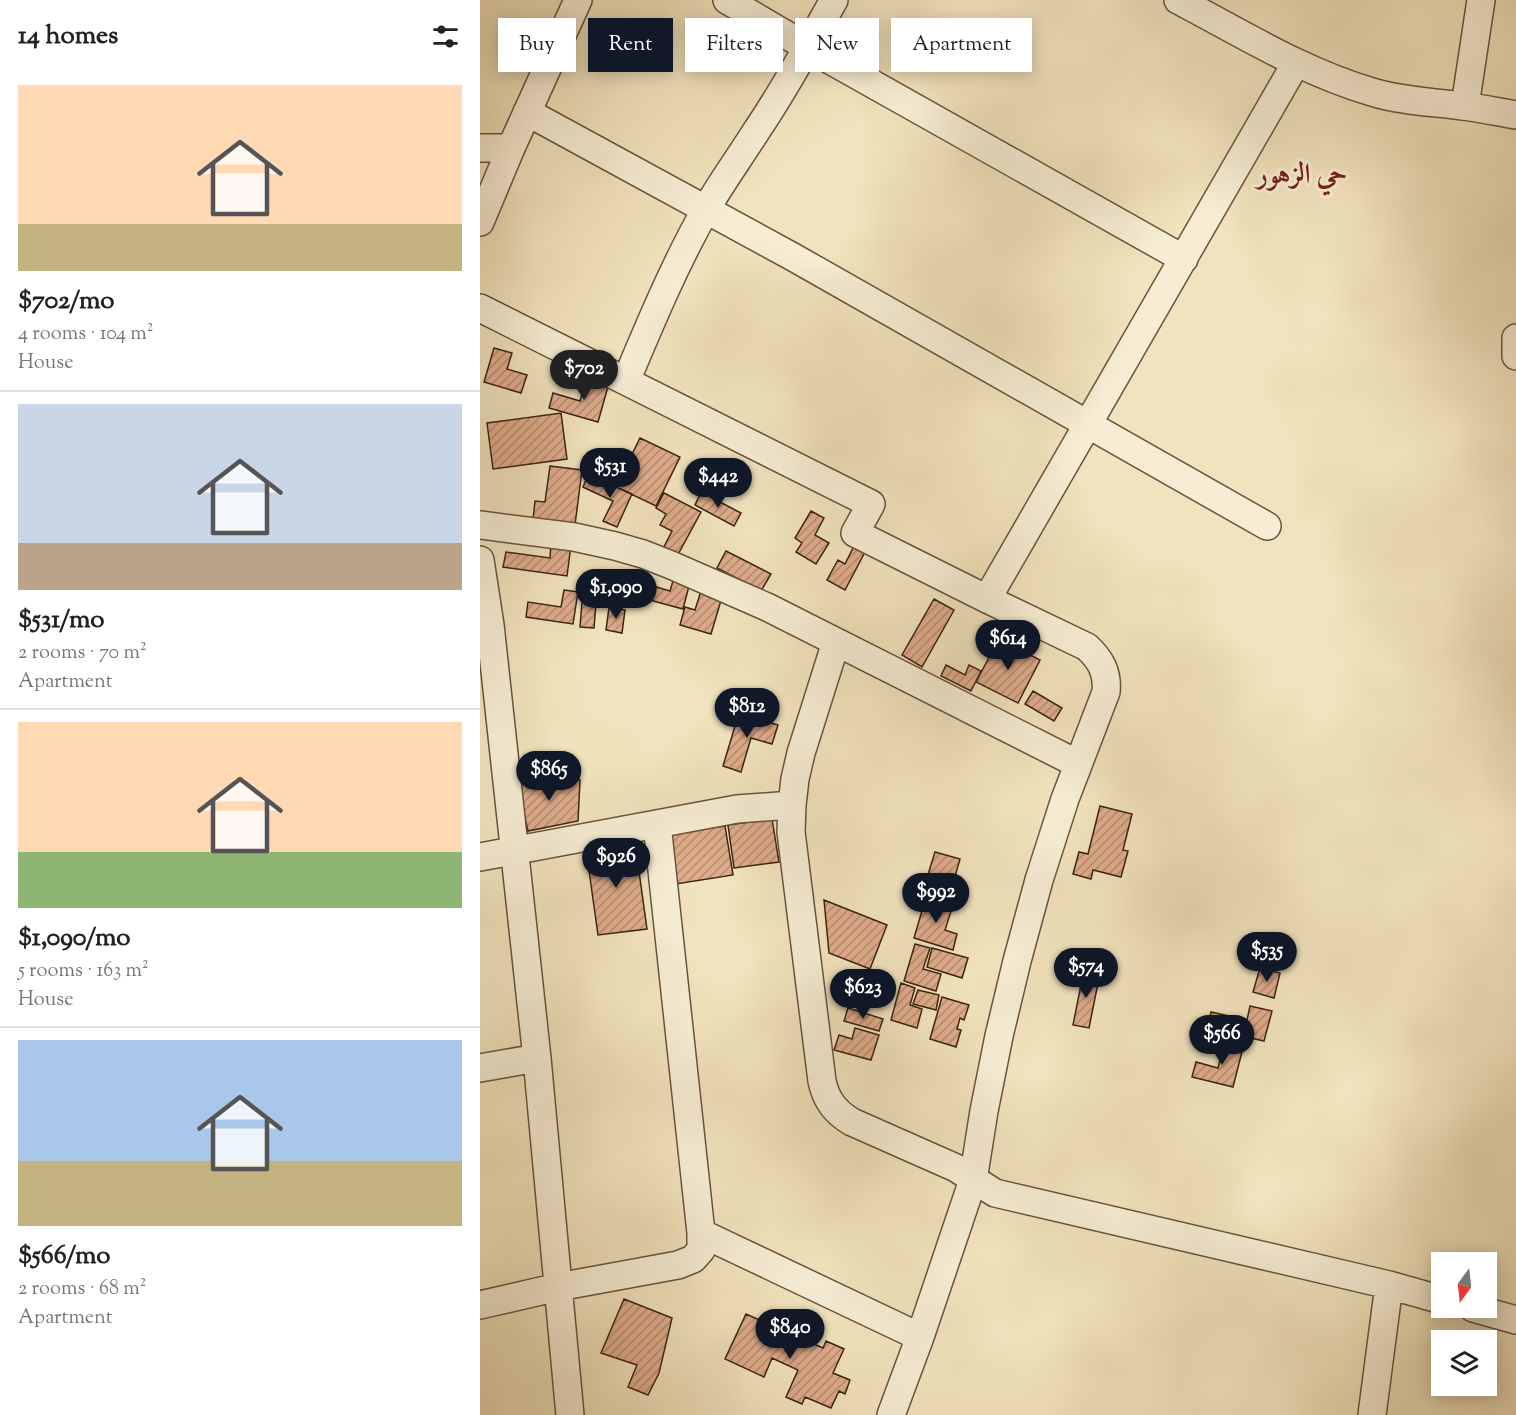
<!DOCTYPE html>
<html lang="en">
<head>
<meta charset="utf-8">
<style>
  :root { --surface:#fff; --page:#f2f2f2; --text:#222; --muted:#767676; --line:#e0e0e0; --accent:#111827 }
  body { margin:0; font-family:"Sorts Mill Goudy",Amiri,serif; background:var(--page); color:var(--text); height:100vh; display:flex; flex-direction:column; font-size:22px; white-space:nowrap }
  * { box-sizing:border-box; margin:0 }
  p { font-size:20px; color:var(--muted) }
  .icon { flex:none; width:33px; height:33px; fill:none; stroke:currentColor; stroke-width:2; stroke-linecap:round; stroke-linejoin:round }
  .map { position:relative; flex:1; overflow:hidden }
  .drawer { display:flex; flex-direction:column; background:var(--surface); width:480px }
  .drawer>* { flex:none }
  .top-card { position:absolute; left:18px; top:18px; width:570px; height:54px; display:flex; gap:12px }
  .needle { width:39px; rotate:195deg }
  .buttons { position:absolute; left:951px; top:1252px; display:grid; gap:12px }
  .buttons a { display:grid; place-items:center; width:66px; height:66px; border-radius:0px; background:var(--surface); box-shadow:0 3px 15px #0003; font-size:30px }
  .price { position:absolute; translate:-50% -51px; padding:0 14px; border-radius:21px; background:var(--accent); color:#fff; font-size:20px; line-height:39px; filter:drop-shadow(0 2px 3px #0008) }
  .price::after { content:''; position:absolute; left:50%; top:36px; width:18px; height:14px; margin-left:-9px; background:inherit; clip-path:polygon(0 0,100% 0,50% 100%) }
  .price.on { background:#222; color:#fff }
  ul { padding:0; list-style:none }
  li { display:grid; align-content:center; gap:12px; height:318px; padding:0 18px }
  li+li { border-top:2px solid var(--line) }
  li span { display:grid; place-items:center; height:186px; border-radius:0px; color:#555 }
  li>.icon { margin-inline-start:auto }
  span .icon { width:108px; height:108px; fill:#fffc; stroke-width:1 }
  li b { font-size:26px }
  h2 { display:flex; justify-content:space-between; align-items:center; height:72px; padding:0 18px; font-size:26px }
  .tag { padding:0 21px; border-radius:0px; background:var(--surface); box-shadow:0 3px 15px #0003; font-size:21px; line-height:54px }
  .tag.on { background:var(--accent); color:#fff }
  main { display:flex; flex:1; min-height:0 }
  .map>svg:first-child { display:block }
  .building { fill:url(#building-hatch); stroke:#3a2313; stroke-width:1.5 }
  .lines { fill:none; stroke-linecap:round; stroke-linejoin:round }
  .street-casing { stroke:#68533e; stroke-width:30 }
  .street { stroke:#f6edd4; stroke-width:27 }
  .labels { text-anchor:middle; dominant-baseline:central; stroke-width:6; stroke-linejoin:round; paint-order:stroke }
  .district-label { font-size:28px; font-weight:bold; fill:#7a1f14; stroke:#f6edd4 }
</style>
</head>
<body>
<main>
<section class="drawer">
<h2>14 homes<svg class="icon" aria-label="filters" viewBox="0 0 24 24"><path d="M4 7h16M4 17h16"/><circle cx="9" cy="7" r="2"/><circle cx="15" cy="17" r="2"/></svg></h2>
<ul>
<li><span style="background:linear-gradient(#ffd9b3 75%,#c2b280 0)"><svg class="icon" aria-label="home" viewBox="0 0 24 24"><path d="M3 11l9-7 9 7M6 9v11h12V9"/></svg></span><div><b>$702/mo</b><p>4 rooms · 104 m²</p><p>House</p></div></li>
<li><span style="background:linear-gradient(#c9d6e8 75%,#b9a48a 0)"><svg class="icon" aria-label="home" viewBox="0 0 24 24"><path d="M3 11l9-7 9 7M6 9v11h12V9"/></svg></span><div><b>$531/mo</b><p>2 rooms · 70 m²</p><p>Apartment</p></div></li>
<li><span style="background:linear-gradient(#ffd9b3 70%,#8fb573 0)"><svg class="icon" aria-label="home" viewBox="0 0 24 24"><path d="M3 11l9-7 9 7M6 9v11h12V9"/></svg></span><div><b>$1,090/mo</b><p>5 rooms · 163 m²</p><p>House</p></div></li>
<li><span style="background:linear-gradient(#a9c7e8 65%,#c2b280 0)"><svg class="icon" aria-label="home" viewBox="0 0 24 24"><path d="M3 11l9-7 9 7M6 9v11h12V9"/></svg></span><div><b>$566/mo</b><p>2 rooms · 68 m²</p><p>Apartment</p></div></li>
</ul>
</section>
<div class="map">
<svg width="1036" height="1415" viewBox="0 0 1036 1415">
  <defs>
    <pattern id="building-hatch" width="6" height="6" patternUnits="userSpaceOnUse" patternTransform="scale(1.5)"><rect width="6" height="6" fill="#dfac8b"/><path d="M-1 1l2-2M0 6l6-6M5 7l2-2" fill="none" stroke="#b68c70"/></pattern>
  </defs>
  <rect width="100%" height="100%" fill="#f1e3bd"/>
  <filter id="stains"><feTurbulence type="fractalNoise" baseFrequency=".00333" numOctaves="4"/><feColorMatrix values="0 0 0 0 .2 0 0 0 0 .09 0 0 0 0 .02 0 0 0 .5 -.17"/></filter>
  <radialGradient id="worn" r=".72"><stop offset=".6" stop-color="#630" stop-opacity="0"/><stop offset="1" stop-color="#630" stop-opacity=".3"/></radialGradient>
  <path class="building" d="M14,348L32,353L27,369L47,375L41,393L4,382Z
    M107,377L129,383L118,422L69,408L73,393L100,401Z
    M81,413L87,459L13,469L7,423Z
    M160,438L200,457L176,506L136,487Z
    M70,466L102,470L95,525L53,520L55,501L65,502Z
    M108,475L152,494L137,527L123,521L133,501L103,487Z
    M221,492L261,513L254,526L215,505Z
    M184,493L221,512L195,560L181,553L192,531L180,525L186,514L176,508Z
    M331,511L344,518L335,535L349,543L336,564L316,552L322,543L315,538Z
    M71,542L91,545L87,576L23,567L26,552L70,558Z
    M374,546L385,552L365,590L347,580L358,560L365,564Z
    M246,551L291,574L281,591L237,568Z
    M142,579L164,585L159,601L138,595Z
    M193,581L209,586L203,609L162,598L166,584L190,591Z
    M84,590L98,592L93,624L46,617L48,602L81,607Z
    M221,591L242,597L231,634L200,625L205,607L215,610Z
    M454,599L474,610L442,667L422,655Z
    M102,602L116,603L114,628L100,627Z
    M129,608L145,610L142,633L126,630Z
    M519,639L560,660L538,703L496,682Z
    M466,665L485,675L489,665L501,671L491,691L461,676Z
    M553,691L582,708L574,721L545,704Z
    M259,713L298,725L292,744L271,738L261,772L243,766Z
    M36,778L100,780L98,821L48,831Z
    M620,806L652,814L643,850L648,851L641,877L613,870L611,879L593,874L599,852L608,854Z
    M292,819L299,862L254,868L248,825Z
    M245,826L253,875L196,884L189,834Z
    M155,843L167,929L118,935L106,849Z
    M455,852L480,859L468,901L442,894Z
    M446,897L473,905L465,930L477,934L473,950L434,938Z
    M344,900L407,925L390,969L349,953Z
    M435,944L450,948L443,969L461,974L456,991L424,981Z
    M452,948L488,958L482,978L447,967Z
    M780,968L800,973L794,998L773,992Z
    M604,970L620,973L609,1028L593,1025Z
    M421,983L435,988L430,1005L442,1009L437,1028L411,1020Z
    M438,990L459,995L456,1010L433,1004Z
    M462,997L489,1005L484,1020L480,1018L477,1029L481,1030L476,1047L450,1039Z
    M770,1006L792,1011L784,1041L727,1028L731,1012L767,1020Z
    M368,1008L403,1019L399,1031L364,1021Z
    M375,1028L399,1035L391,1060L354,1050L359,1035L372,1039Z
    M745,1040L764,1044L753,1087L712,1077L716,1062L738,1068Z
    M144,1299L192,1318L179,1373L168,1395L148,1387L157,1365L121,1353Z
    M266,1314L343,1348L346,1341L364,1349L353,1373L370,1380L365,1394L359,1391L351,1408L325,1397L322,1404L306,1397L318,1370L292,1358L284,1377L245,1359Z"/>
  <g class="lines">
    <g class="street-casing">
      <path id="street" d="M247,0L327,47L704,259
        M698,0C761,33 823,72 892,92C921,101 952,102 982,106C1000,108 1018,112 1036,115
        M985,106L1001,0
        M47,112L313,257L787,526
        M0,148H31
        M0,222L31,148L98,0
        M0,308L391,504L375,533L507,599L607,647C621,660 628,673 626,692L585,799L559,880L537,961L519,1036L504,1111L493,1180L440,1337L411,1415
        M1036,338V356
        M146,381C170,324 194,266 225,211C241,183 260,157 277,130C305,89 329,44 354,0
        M0,525L94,537L135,546L163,554L191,565L287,607L598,764
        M0,560L10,625L57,1058L90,1415
        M507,599L816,63
        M356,642L321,753L315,779L312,805L311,832L342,1081C346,1100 355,1112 372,1122L476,1168L515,1193L909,1285L962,1300
        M0,857L257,809L312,805
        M0,1068L57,1058
        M221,1233L440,1337
        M0,1305L78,1287L198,1265L213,1259L221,1250V1233L177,824
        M993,1308L1036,1320
        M892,1415L909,1285"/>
    </g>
    <use href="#street" class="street"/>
  </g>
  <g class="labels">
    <g class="district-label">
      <text x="822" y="176">حي الزهور</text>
    </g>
  </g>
  <rect width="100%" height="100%" filter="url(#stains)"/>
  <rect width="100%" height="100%" fill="url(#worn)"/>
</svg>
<div class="buttons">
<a><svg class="needle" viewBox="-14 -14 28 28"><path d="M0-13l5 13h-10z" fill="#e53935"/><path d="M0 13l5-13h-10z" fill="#767676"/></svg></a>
<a><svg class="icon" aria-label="layers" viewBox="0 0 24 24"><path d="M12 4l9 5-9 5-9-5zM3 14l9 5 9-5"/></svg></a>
</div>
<b class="price on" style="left:104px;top:401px">$702</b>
<b class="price" style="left:130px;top:499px">$531</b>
<b class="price" style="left:238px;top:509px">$442</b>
<b class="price" style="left:136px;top:620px">$1,090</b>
<b class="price" style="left:528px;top:671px">$614</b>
<b class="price" style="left:267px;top:739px">$812</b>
<b class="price" style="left:69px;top:802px">$865</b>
<b class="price" style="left:136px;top:889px">$926</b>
<b class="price" style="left:456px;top:924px">$992</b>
<b class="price" style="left:787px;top:983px">$535</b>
<b class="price" style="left:606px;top:999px">$574</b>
<b class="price" style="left:383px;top:1020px">$623</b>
<b class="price" style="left:742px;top:1066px">$566</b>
<b class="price" style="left:310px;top:1360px">$840</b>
<div class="top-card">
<a class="tag">Buy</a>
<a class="tag on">Rent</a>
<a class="tag">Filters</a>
<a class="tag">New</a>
<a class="tag">Apartment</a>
</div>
</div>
</main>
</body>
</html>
